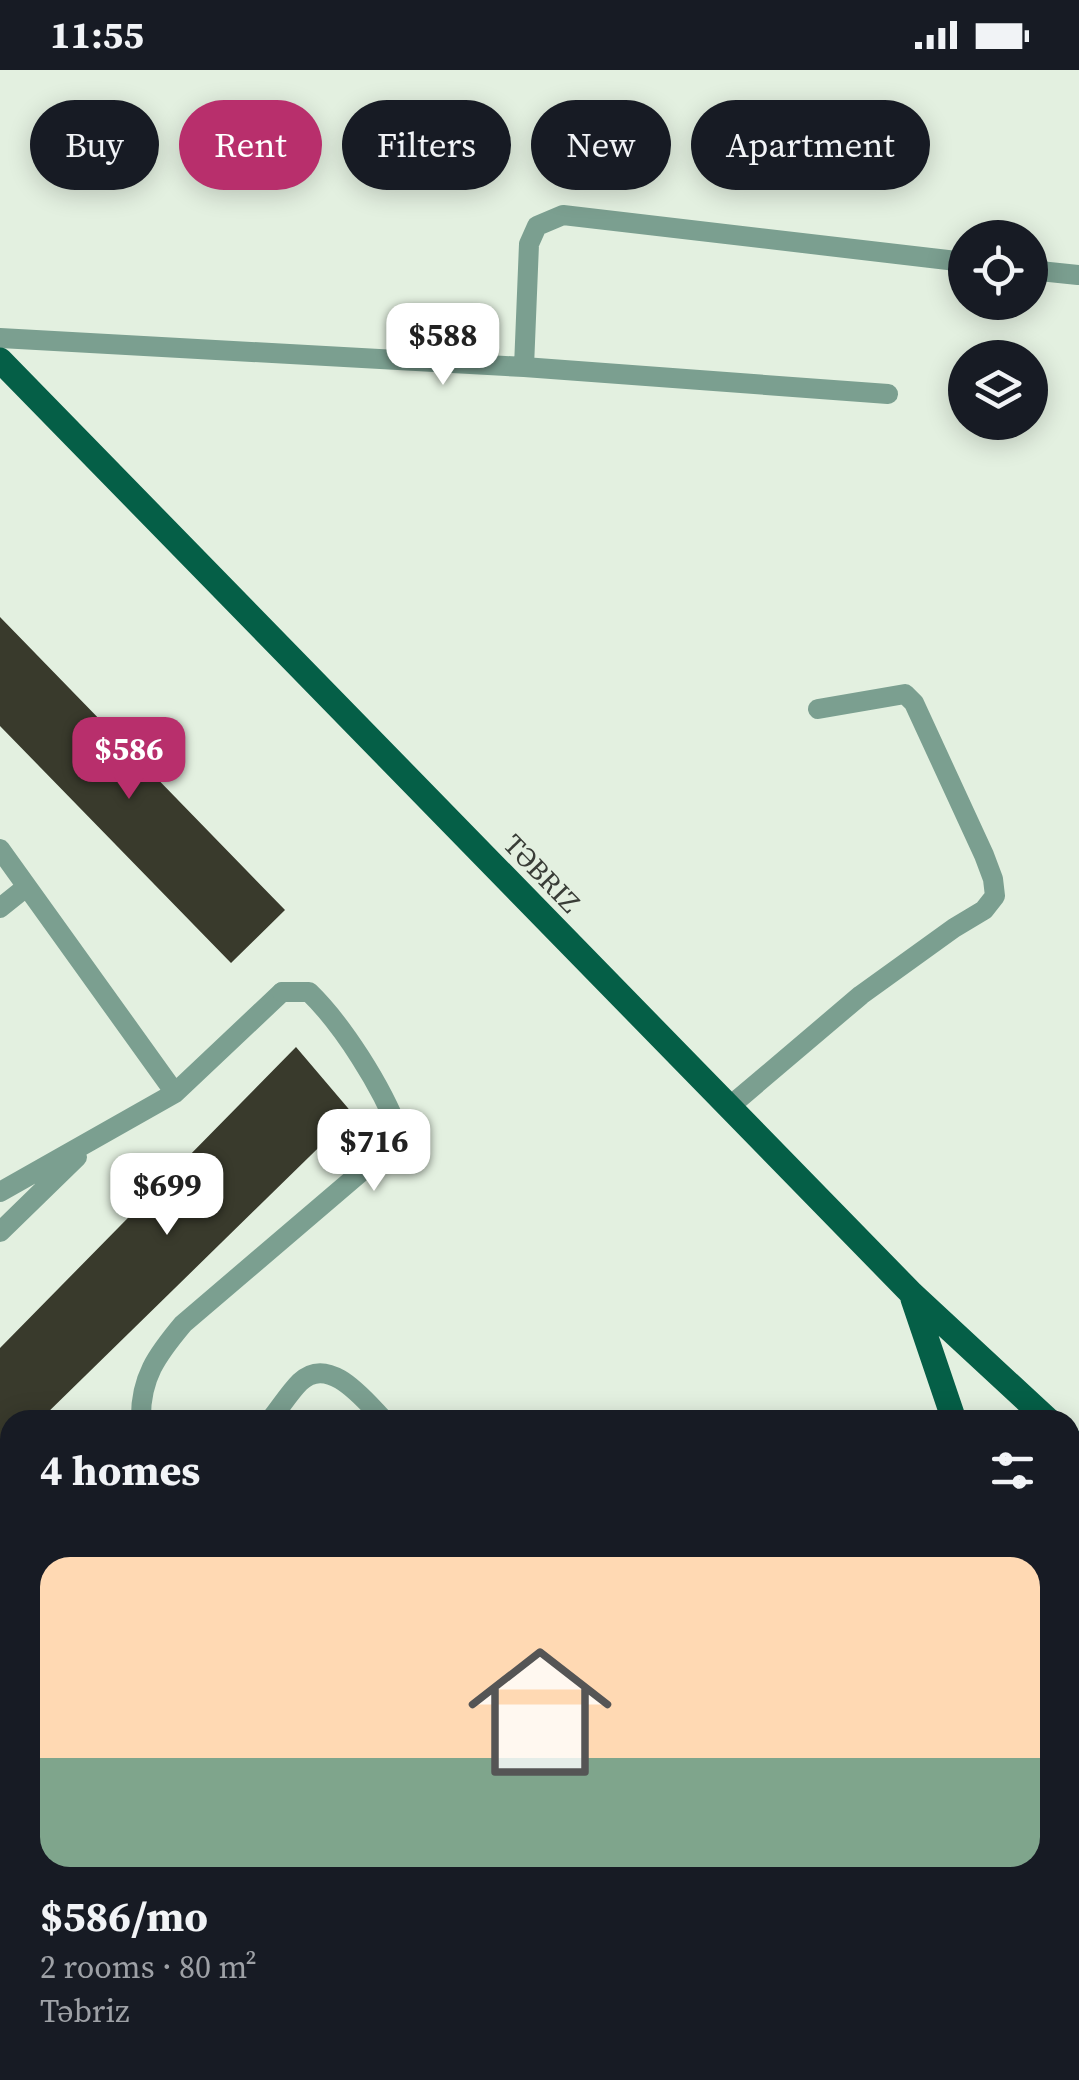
<!DOCTYPE html>
<html lang="en">
<head>
<meta charset="utf-8">
<style>
  :root { --surface:#171b24; --page:#242831; --text:#f1f3f6; --muted:#9ea1a6; --line:#363941; --accent:#b82f6c }
  body { margin:0; font-family:"Source Serif 4",serif; background:var(--page); color:var(--text); height:100vh; display:flex; flex-direction:column; font-size:38px; white-space:nowrap }
  * { box-sizing:border-box; margin:0 }
  p { font-size:32px; color:var(--muted) }
  .icon { flex:none; width:55px; height:55px; fill:none; stroke:currentColor; stroke-width:2; stroke-linecap:round; stroke-linejoin:round }
  .map { position:relative; flex:1; overflow:hidden }
  .details { position:absolute; left:0px; top:1340px; width:1080px; height:670px; display:flex; flex-direction:column; background:var(--surface); border-radius:30px 30px 0 0; box-shadow:0 5px 25px #0003 }
  .details>* { flex:none }
  .top-card { position:absolute; left:30px; top:30px; width:1020px; height:90px; display:flex; gap:20px }
  .tools { position:absolute; left:948px; top:150px; display:grid; gap:20px }
  .tools a { display:grid; place-items:center; width:100px; height:100px; border-radius:50%; background:var(--surface); box-shadow:0 5px 25px #0003; font-size:50px }
  .price { position:absolute; translate:-50% -85px; padding:0 22px; border-radius:20px; background:#fff; color:#222; font-size:32px; line-height:65px; filter:drop-shadow(0 2px 5px #0008) }
  .price::after { content:''; position:absolute; left:50%; top:60px; width:30px; height:22px; margin-left:-15px; background:inherit; clip-path:polygon(0 0,100% 0,50% 100%) }
  .price.on { background:var(--accent); color:#fff }
  ul { padding:0; list-style:none }
  li { display:grid; align-content:center; gap:20px; height:530px; padding:0 40px }
  li+li { border-top:2px solid var(--line) }
  li span { display:grid; place-items:center; height:310px; border-radius:30px; color:#555 }
  li>.icon { margin-inline-start:auto }
  span .icon { width:180px; height:180px; fill:#fffc; stroke-width:1 }
  li b { font-size:42px }
  h2 { display:flex; justify-content:space-between; align-items:center; height:120px; padding:0 40px; font-size:42px }
  .chip { padding:0 35px; border-radius:45px; background:var(--surface); box-shadow:0 5px 25px #0003; font-size:35px; line-height:90px }
  .chip.on { background:var(--accent); color:#fff }
  .status { display:flex; justify-content:space-between; align-items:center; height:70px; padding:0 50px; background:var(--surface); direction:ltr }
  .status svg { height:28px; fill:currentColor }
  .map>svg:first-child { display:block }
  .building { fill:#393a2c }
  .lines { fill:none; stroke-linecap:round; stroke-linejoin:round }
  .lane { stroke:#7b9f90; stroke-width:20 }
  .street { stroke:#7b9f90; stroke-width:20 }
  .primary { stroke:#055f47; stroke-width:25 }
  .labels { text-anchor:middle; dominant-baseline:central; stroke-width:10; stroke-linejoin:round; paint-order:stroke }
  .street-label { font-size:28px; fill:#393d37; stroke:#e3f0e0 }
</style>
</head>
<body>
<div class="status"><b>11:55</b><svg viewBox="0 0 49 12"><path d="M0 12V9h3v3zM5 12V6h3v6zM10 12V3h3v9zM15 12V0h3v12zM26 1h20v11H26zM47 4h2v5h-2z"/></svg></div>
<div class="map">
<svg width="1079" height="2010" viewBox="0 0 1079 2010">
  <rect width="100%" height="100%" fill="#e3f0e0"/>
  <path class="building" d="M0,547L285,840L231,893L0,656Z
    M296,977L353,1044L40,1350H10V1379L0,1389V1278Z
    M1070,1708L1079,1717V1824L1070,1815Z"/>
  <g class="lines">
    <path class="lane" d="M0,779L175,1023
      M0,838L25,818
      M0,1122L175,1023L282,922
      M0,1162L77,1087"/>
    <path class="street" d="M1030,200L1078,205
      M0,268L524,297L888,324
      M524,297L529,174L537,156L563,145L965,192
      M729,1037L861,925L954,858L984,840L995,826L993,809L984,785L914,633L905,624L818,639
      M141,1350C140,1308 157,1285 183,1254L388,1079L399,1062C382,1017 343,955 309,922H282
      M270,1350C280,1338 289,1323 300,1312C330,1284 365,1331 384,1350
      M0,1546L10,1537
      M1070,1850L1079,1859
      M1070,1914L1079,1905
      M0,1926L10,1937
      M70,2000L80,2010
      M812,2000L821,2010
      M539,2010L566,2000
      M977,2010L987,2000"/>
    <path class="primary" d="M0,290L912,1224L1048,1350
      M913,1229L954,1350
      M1070,1370L1079,1379
      M1070,1516L1079,1526"/>
  </g>
  <g class="labels">
    <g class="street-label">
      <text transform="translate(542 803) rotate(46)">TƏBRIZ</text>
    </g>
  </g>
</svg>
<div class="tools">
<a><svg class="icon" aria-label="locate" viewBox="0 0 24 24"><circle cx="12" cy="12" r="6"/><path d="M12 2v4M12 18v4M2 12h4M18 12h4"/></svg></a>
<a><svg class="icon" aria-label="layers" viewBox="0 0 24 24"><path d="M12 4l9 5-9 5-9-5zM3 14l9 5 9-5"/></svg></a>
</div>
<b class="price" style="left:443px;top:318px">$588</b>
<b class="price on" style="left:129px;top:732px">$586</b>
<b class="price" style="left:374px;top:1124px">$716</b>
<b class="price" style="left:167px;top:1168px">$699</b>
<div class="top-card">
<a class="chip">Buy</a>
<a class="chip on">Rent</a>
<a class="chip">Filters</a>
<a class="chip">New</a>
<a class="chip">Apartment</a>
</div>
<section class="details">
<h2>4 homes<svg class="icon" aria-label="filters" viewBox="0 0 24 24"><path d="M4 7h16M4 17h16"/><circle cx="9" cy="7" r="2"/><circle cx="15" cy="17" r="2"/></svg></h2>
<ul>
<li><span style="background:linear-gradient(#ffd9b3 65%,#7fa58c 0)"><svg class="icon" aria-label="home" viewBox="0 0 24 24"><path d="M3 11l9-7 9 7M6 9v11h12V9"/></svg></span><div><b>$586/mo</b><p>2 rooms · 80 m²</p><p>Təbriz</p></div></li>
</ul>
</section>
</div>
</body>
</html>
